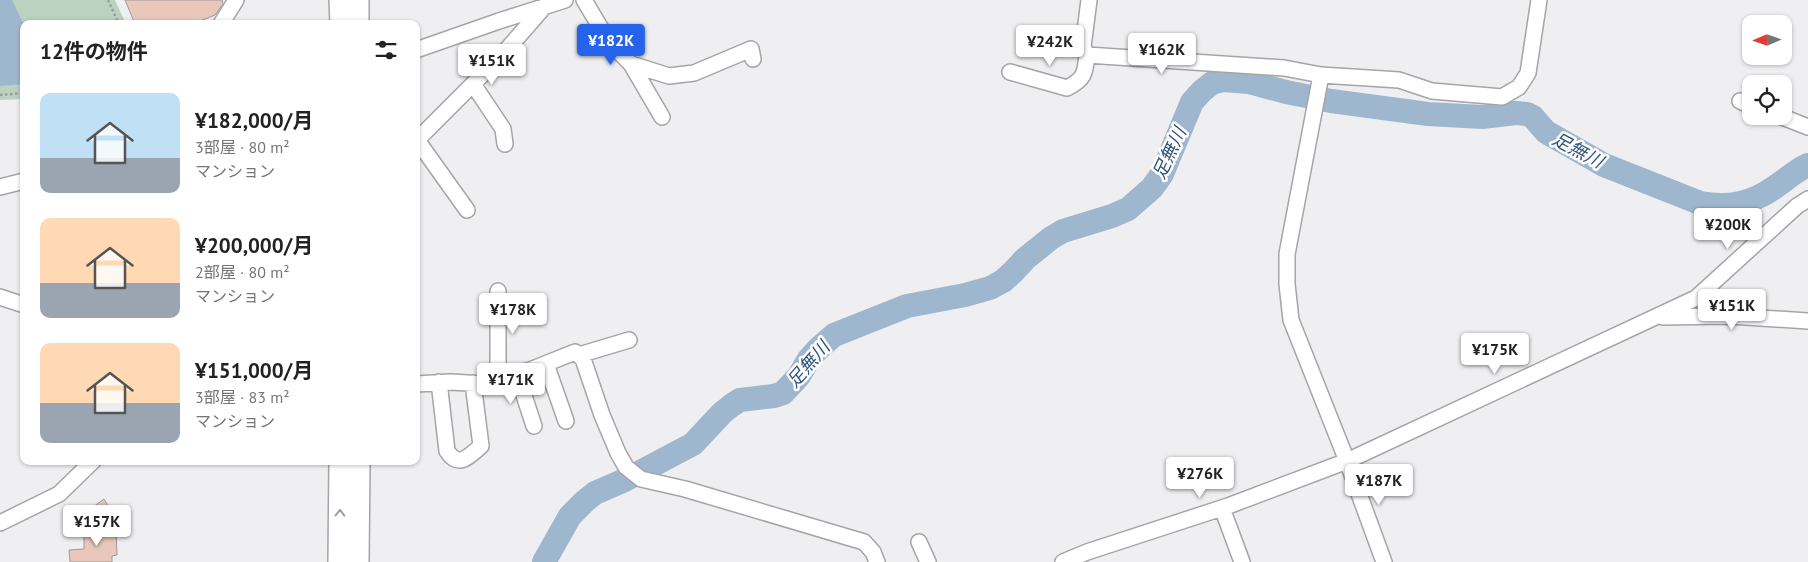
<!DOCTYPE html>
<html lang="ja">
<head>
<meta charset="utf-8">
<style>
  :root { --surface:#fff; --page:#f2f2f2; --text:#222; --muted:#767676; --accent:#2563eb }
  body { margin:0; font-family:"PT Sans","Noto Sans JP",sans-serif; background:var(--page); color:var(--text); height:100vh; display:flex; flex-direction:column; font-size:19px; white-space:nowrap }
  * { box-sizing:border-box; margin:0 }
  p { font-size:16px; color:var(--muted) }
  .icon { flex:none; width:28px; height:28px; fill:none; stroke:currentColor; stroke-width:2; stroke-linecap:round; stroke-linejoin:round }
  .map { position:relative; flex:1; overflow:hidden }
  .details { position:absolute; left:20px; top:20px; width:400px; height:445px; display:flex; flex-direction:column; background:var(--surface); border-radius:10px; box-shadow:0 1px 4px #0004 }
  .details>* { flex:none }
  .needle { width:32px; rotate:268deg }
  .tools { position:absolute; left:1742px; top:15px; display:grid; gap:10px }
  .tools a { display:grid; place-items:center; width:50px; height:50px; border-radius:10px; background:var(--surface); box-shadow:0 1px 4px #0004; font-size:25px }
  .price { position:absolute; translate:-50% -42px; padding:0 11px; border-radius:5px; background:#fff; color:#222; font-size:16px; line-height:32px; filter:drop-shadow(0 1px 2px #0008) }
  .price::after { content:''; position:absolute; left:50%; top:30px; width:15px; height:11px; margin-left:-8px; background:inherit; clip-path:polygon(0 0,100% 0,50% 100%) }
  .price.current { background:var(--accent); color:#fff }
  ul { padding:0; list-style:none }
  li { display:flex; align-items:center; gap:15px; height:125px; padding:0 20px }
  li span { display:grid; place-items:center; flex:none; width:140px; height:100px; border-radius:10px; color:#555 }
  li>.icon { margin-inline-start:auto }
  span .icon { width:60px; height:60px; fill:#fffc; stroke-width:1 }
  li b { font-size:21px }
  h2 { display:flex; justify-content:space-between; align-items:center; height:60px; padding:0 20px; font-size:21px }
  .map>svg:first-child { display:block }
  .green { fill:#bcd2c0 }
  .water { fill:#9fb7ce }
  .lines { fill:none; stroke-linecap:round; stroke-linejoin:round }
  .river { stroke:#9fb7ce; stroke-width:24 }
  .building { fill:#e9c7bb; stroke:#9d9a99 }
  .minor-casing { stroke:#a5a5a8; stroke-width:18 }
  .secondary-casing { stroke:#a5a5a8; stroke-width:24 }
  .path { stroke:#9c9c9e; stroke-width:2.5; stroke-dasharray:2.5 2.5; stroke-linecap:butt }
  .minor { stroke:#fff; stroke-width:15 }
  .secondary { stroke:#fff; stroke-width:21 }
  .oneway { stroke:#9f9f9f }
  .labels { text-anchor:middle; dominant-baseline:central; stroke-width:5; stroke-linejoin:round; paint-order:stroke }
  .water-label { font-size:18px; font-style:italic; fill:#2d5375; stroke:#fcfcff }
</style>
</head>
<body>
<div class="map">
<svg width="1808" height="562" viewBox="0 0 1808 562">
  <rect width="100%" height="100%" fill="#efeff2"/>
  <path class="green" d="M0,0H115L126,24H24V99L0,100Z"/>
  <path class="water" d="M0,0H12L24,25V84L0,86Z"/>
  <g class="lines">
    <path class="river" d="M544,562L570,516L585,501L595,493L625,480L693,444L722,413L732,405L740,400L774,396L783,393L799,376L809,359L818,349L834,335L907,306L965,295L990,288L1003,281L1013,272L1025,259L1051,238L1063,231L1112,216L1128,209L1152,188L1162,174L1192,102L1202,91L1212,83L1223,80L1249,82L1286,92L1331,101L1428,114L1482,117L1516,113L1527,114L1533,117L1546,132L1604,165L1700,203C1728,208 1752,204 1775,187C1787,179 1795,171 1808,165"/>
  </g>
  <path class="building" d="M125,0H222L223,4L215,15L193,24H135Z
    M104,499L112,512L101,519L93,507Z
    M116,528L117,555L112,556V562H70L69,550L84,549V529Z"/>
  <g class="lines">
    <g class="minor-casing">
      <path id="minor" d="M584,0L609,42L631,64L662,117
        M1089,0L1083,47L1087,55L1284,68L1321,75L1399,80L1432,91L1502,97L1519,87L1528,73L1539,0
        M221,24L236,0
        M416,50L499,21L565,0
        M631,64L669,76L694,73L751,49L753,59
        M1010,72L1067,88C1085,79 1085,73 1087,55
        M1321,75L1287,254V284L1291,320L1347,461L1384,562
        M473,84L503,129L505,144
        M1740,101L1751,106
        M1780,116L1808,127
        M417,140L467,210
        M416,141L503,54L550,0
        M0,187L24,181
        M498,291V380
        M0,297L24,305
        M1663,317L1730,316L1808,321
        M579,355L629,340
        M546,364L566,421
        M517,374L534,426
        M439,382L447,451C459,469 469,456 481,446L473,383
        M416,384L451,382L484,384L530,370L575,352L583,359L602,415L618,453L626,467L641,479L685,489L864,542L873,552L877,562
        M1222,508L1242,562
        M0,523L59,494L93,461
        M919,542L928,562
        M1063,562L1087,552L1228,506L1347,461L1696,298L1797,206L1808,199"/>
    </g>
    <g class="secondary-casing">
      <path id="secondary" d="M340,0L341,24
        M358,0V24
        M339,562L340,461
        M358,562L359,461"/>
    </g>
    <path class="path" d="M108,0L119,24
      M0,95L24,93"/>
    <use href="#minor" class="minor"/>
    <use href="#secondary" class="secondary"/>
  </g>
  <defs><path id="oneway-chevron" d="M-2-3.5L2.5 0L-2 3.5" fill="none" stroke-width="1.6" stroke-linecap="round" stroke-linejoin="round" transform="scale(1.25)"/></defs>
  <use class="oneway" href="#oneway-chevron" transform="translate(340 513) rotate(-89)"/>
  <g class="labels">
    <g class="water-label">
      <text transform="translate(1578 150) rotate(28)">足無川</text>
      <text transform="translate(1169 153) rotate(-65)">足無川</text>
      <text transform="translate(808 364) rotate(-49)">足無川</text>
    </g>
  </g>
</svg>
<div class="tools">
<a><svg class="needle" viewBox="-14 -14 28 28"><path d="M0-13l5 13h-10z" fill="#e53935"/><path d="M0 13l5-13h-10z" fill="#767676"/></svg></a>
<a><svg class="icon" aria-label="locate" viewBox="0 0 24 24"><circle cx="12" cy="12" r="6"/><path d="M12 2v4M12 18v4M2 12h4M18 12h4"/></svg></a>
</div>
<b class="price current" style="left:611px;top:66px">¥182K</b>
<b class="price" style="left:1050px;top:67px">¥242K</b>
<b class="price" style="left:1162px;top:75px">¥162K</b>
<b class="price" style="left:492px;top:86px">¥151K</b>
<b class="price" style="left:1728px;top:250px">¥200K</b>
<b class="price" style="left:1732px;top:331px">¥151K</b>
<b class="price" style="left:513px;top:335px">¥178K</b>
<b class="price" style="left:1495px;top:375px">¥175K</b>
<b class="price" style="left:511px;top:405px">¥171K</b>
<b class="price" style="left:1200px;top:499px">¥276K</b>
<b class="price" style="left:1379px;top:506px">¥187K</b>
<b class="price" style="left:97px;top:547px">¥157K</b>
<section class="details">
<h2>12件の物件<svg class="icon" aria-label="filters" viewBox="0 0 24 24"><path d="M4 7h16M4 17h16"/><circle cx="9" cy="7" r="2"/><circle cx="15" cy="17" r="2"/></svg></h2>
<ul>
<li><span style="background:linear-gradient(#bfe0f5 65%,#9aa5b1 0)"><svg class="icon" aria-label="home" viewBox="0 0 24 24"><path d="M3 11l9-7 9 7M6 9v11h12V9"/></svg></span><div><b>¥182,000/月</b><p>3部屋 · 80 m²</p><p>マンション</p></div></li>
<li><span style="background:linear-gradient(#ffd9b3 65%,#9aa5b1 0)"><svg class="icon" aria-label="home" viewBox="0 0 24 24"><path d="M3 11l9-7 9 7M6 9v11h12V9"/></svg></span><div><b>¥200,000/月</b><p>2部屋 · 80 m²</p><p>マンション</p></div></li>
<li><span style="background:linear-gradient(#ffd9b3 60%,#9aa5b1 0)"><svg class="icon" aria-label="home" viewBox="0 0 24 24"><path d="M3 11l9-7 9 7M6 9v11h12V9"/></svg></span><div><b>¥151,000/月</b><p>3部屋 · 83 m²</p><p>マンション</p></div></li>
</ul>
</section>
</div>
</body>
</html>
